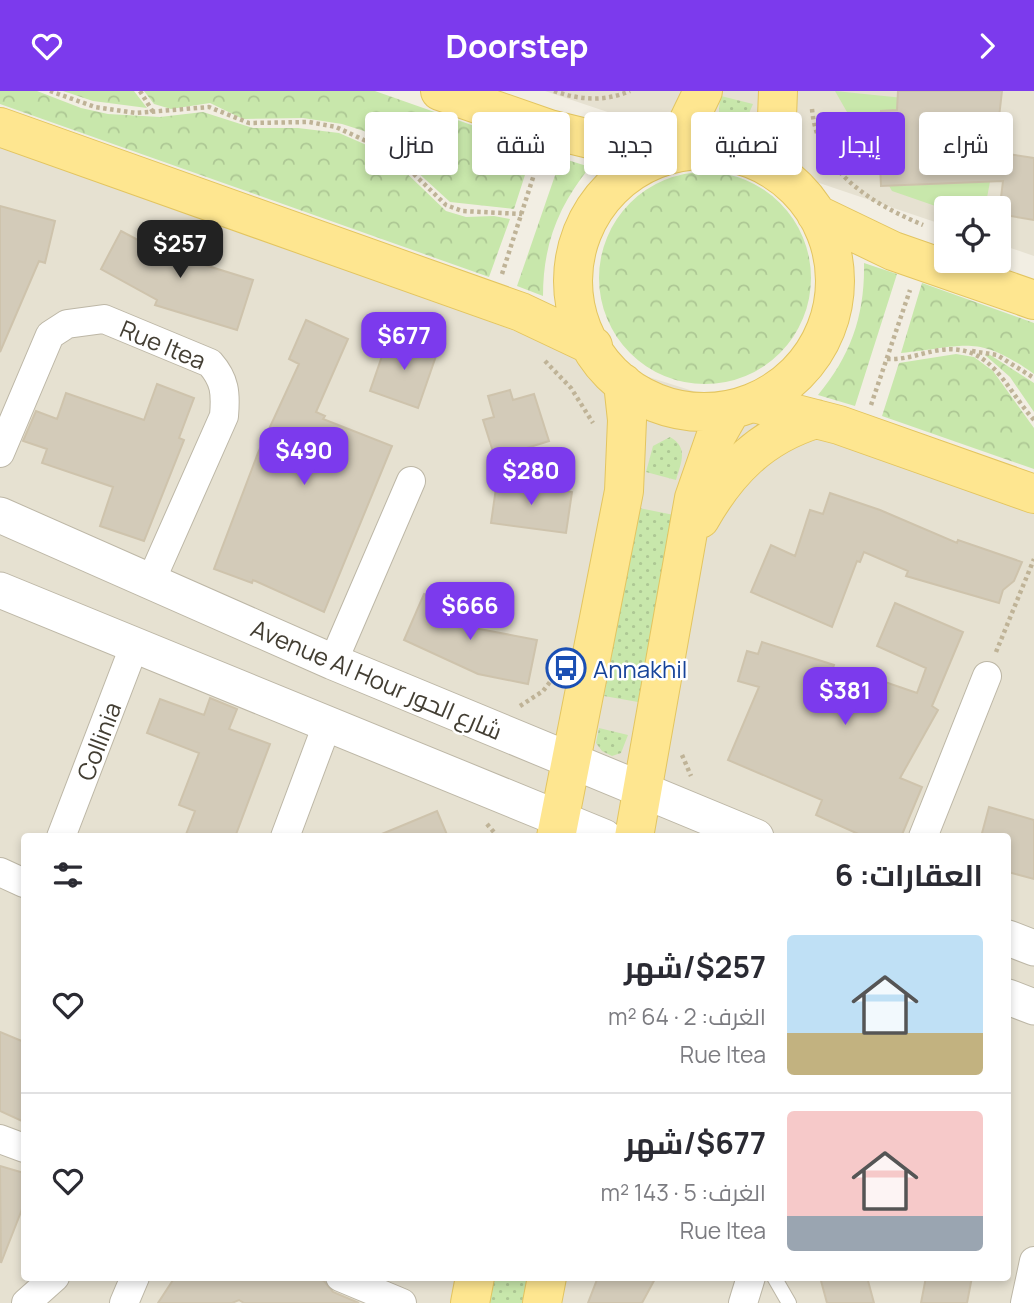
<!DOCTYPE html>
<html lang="ar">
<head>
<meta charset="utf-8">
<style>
  :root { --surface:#fff; --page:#f7f7f7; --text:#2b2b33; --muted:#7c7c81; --line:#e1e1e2; --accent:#7c3aed }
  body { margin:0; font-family:Manrope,Cairo,sans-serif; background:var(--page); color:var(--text); direction:rtl; height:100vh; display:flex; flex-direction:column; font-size:26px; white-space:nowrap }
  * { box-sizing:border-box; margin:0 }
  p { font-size:23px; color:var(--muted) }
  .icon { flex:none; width:38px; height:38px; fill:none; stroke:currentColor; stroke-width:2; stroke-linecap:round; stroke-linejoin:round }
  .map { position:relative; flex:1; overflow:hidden; direction:ltr }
  .details { position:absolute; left:21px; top:742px; width:990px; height:448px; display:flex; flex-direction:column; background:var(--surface); border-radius:7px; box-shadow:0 4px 10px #0003; direction:rtl }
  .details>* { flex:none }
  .guide { position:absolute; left:21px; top:21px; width:992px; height:63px; direction:rtl; display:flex; gap:14px }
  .fabs { position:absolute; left:934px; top:105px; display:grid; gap:14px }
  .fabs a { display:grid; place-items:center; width:77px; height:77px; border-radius:7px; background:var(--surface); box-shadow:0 4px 10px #0003; font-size:35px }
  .price { position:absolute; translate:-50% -60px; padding:0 16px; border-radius:14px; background:var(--accent); color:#fff; font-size:23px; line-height:46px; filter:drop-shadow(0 2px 4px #0008) }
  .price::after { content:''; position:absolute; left:50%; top:42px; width:21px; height:16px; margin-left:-10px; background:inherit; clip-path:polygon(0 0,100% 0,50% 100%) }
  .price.on { background:#222; color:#fff }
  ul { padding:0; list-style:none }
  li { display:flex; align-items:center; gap:21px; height:175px; padding:0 28px }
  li+li { border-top:2px solid var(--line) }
  li span { display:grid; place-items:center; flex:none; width:196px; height:140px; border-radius:7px; color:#555 }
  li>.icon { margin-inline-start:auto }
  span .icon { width:84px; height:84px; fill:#fffc; stroke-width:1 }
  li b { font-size:30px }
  h2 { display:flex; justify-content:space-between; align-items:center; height:84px; padding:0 28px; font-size:30px }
  .pill { padding:0 24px; border-radius:7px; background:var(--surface); box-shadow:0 4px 10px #0003; font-size:24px; line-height:63px }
  .pill.on { background:var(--accent); color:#fff }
  header { display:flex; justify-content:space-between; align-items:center; height:91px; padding:0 28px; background:var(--accent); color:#fff; font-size:32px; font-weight:700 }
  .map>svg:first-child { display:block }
  .residential { fill:#e6e1d1; fill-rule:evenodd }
  .grass { fill:#c8e7ab }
  .park { fill:url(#park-crowns) }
  .garden { fill:url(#garden-dots) }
  .building { fill:#d3cbb9; stroke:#cec3ac; stroke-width:2 }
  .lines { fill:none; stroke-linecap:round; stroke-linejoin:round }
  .service-casing { stroke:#bdb7a6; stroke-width:16 }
  .minor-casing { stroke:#bdb7a6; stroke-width:30 }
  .tertiary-casing { stroke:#bdb7a6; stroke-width:37 }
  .primary-casing { stroke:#e3c560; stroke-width:40 }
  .path { stroke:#bfb397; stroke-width:4.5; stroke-dasharray:3.5 3.5; stroke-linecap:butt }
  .service { stroke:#fff; stroke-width:14 }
  .minor { stroke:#fff; stroke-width:28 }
  .tertiary { stroke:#fff; stroke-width:35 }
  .primary { stroke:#fee690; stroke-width:38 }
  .labels { text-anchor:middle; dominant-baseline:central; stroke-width:5; stroke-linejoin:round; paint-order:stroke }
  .street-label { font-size:24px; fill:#433e33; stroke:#fff }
  .transit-label { font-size:24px; fill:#164399; stroke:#fff; text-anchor:start }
</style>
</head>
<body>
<header><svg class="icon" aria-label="forward" viewBox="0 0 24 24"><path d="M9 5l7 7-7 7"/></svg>Doorstep<svg class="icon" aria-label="heart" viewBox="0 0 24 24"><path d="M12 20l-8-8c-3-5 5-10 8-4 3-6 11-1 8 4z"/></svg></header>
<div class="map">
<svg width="1034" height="1212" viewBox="0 0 1034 1212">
  <defs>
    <pattern id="park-crowns" width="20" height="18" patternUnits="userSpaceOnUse" patternTransform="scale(1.75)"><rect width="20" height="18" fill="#c8e7ab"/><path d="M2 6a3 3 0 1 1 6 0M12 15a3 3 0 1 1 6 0" fill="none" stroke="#adc794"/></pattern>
    <pattern id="garden-dots" width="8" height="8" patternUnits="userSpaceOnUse" patternTransform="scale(1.75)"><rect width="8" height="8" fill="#c8e7ab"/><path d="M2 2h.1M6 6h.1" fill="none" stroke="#adc794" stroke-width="1.8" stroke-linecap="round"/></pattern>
  </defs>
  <rect width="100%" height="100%" fill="#f2eee3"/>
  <path class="residential" d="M545,0H1034V165L999,153V117H947V135Z
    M0,48L579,264L823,341L1034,422V1212H0ZM24,746H1008V1186H24Z"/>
  <path class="grass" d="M835,0L933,10L950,47L997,54L985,117L947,119L892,100Z"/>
  <path class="park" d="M0,0H37L81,17L108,23L160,26L203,21L253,37H298L339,42L378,59L395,71L446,120L466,126L494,125L510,128L489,186L0,13Z
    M63,0H134L147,17L93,10Z
    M144,0H375L534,56L514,118L450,111L390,56L364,40L342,33L303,27L243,28L210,12L171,18L154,13Z
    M561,67L590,76C558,115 543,154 543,205L517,195Z
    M599 187a106 106 0 1 1 212 0a106 106 0 1 1-212 0Z
    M864,172L897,183L855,315L818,304C851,264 865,224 864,172Z
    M922,192L1034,232V283C976,242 965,256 901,262Z
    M987,262L1034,292V321L1010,286L985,264Z
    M956,263L974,266L993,280L1034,337V378L882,325L899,272Z"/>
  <path class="garden" d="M721,5L753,13L744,34L732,39C716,31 718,20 721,5Z
    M670,346C689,357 681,371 676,389L646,381L653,355Z
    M639,417L674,424L638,611L604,605Z
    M599,637L628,644L621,662L612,665L602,660L596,652Z
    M489,1187H527L522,1212H484Z"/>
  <path class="building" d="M898,0H1002L995,61L1034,67V129L999,123L1003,90L881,95L878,31H882L881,20L897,19Z
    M0,115L55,130L45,172L39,170L0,261Z
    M121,140L170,166L177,143L201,150L195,171L253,189L237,239L155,214L157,209L101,178Z
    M306,229L348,248L316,321L325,325L323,328L392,355L324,521L253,489L252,492L214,478L258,362L299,273L289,268Z
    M389,245L437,262L418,317L370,300Z
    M157,293L194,307L179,347L184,349L144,450L100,435L113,396L42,372L47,358L23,350L36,320L57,328L66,302L144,329Z
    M510,299L513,309L534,303L549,350L495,367L483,329L494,326L488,305Z
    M497,390L572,401L566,442L491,432Z
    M830,402L880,419L957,452L958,449L1022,471L1014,490L1003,499L999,512L906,485L908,480L864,461L860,471L857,470L832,536L751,501L771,454L795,465L810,419L823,423Z
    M424,503L478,526L474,537L537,549L528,593L478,583L404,549Z
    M895,512L963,541L932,615L938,619L900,687L922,696L901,746H865L816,724L822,709L728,669L759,596L738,590L747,560L758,563L762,551L834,574L827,595L869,619L885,591L917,602L926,577L877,555Z
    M210,607L237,618L229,638L270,653L235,746H185L195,720L179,714L199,662L147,642L160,608L204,624Z
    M989,716L1034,729V788L1008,781V746H981Z
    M437,720L448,746H377V745Z
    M0,941L24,951V1031L0,1020Z
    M0,1075L24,1082V1113L1,1172Z
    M175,1186H316L324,1190L333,1201L359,1212H244L239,1209L232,1212H158Z
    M598,1186H656L642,1212H588Z
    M820,1186H867L874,1212H827Z
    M926,1186H972L967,1212H921Z"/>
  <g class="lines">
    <g class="service-casing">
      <path id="service" d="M774,1186L789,1212"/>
    </g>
    <g class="minor-casing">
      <g id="minor">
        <path id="s1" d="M0,362L50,244L67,233L104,228L210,272C225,289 226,302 224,325L150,492"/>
        <path d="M333,571L411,390"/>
        <path id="s2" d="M61,746L135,553"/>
        <path d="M285,746L328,631"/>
        <path d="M923,746L987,585"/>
        <path d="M0,781L24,792"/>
        <path d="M0,1048L24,1057"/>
        <path d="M340,1186L402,1212"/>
        <path d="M26,1212L55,1186"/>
        <path d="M124,1212L135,1186"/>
        <path d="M743,1212L751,1186"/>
        <path d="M1025,1212L1034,1170"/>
      </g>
    </g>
    <g class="tertiary-casing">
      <path id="tertiary" d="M0,424L333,571L756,746
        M0,499L604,746
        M1008,847L1034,857
        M1008,906L1034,916"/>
    </g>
    <g class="primary-casing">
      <path id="primary" d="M440,0L549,38L659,65
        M778,0L776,53L780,83
        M0,36L521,221L593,255
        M573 190a131 131 0 1 1 262 0a131 131 0 1 1-262 0Z
        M674,60L703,0
        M816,123L893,160L1034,209
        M754,312L839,334L1034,403
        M700,428C728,379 761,345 816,328
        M556,746L624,400L627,329L623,292
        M634,746L694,407L715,347L731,319
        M470,1212L475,1186
        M542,1212L547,1186"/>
    </g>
    <path class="path" d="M50,0L95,16L136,22L209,16L249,32L309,31L336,36L392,62L446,114L462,120L522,123
      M140,0L153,21
      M554,0C580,9 604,11 630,0
      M812,18C818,81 871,112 923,134
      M502,183L539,68
      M972,260L997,264L1034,287
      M887,268C906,269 921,262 940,259C992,252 1005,297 1034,329
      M545,270L571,297L593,332
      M871,314L910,199
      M996,561L1034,468
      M520,615L543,600L553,587
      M682,664L691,685
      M487,733L498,746"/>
    <use href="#service" class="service"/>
    <use href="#minor" class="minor"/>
    <use href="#tertiary" class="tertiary"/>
    <use href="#primary" class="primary"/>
  </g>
  <defs>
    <g id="bus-ring" transform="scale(2.0125)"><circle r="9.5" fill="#fff" stroke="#1a4fb4" stroke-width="1.5"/><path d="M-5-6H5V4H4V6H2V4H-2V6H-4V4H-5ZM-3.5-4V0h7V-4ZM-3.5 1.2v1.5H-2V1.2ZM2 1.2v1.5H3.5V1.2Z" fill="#1a4fb4"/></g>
  </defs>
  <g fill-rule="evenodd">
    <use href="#bus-ring" x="566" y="577"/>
  </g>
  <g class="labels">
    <g class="street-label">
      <text stroke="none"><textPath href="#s1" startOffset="250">Rue Itea</textPath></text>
      <text transform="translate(377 588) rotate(23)">Avenue Al Hour شارع الحور</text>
      <text stroke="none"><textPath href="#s2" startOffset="103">Collinia</textPath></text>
    </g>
    <g class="transit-label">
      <text x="593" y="577">Annakhil</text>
    </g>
  </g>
</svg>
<div class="fabs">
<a><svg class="icon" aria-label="locate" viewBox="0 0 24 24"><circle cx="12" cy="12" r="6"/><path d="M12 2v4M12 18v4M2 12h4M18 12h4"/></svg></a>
</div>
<b class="price on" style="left:180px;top:189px">$257</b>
<b class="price" style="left:404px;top:281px">$677</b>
<b class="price" style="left:304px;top:396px">$490</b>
<b class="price" style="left:531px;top:416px">$280</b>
<b class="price" style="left:470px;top:551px">$666</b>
<b class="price" style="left:845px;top:636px">$381</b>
<div class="guide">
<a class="pill">شراء</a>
<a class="pill on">إيجار</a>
<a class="pill">تصفية</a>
<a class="pill">جديد</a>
<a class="pill">شقة</a>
<a class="pill">منزل</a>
</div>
<section class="details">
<h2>العقارات: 6<svg class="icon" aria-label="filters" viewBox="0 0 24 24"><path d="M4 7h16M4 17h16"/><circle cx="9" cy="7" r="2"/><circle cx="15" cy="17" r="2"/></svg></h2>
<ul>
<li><span style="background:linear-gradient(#bfe0f5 70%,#c2b280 0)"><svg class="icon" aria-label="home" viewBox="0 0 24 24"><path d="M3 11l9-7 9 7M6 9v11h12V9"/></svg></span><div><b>$257/شهر</b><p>الغرف: 2 · 64 m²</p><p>Rue Itea</p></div><svg class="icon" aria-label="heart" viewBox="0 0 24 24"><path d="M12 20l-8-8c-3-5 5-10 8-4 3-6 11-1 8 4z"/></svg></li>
<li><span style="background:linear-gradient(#f6c9c9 75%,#9aa5b1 0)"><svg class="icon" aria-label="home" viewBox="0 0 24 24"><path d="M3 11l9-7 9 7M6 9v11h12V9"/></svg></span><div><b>$677/شهر</b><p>الغرف: 5 · 143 m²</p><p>Rue Itea</p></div><svg class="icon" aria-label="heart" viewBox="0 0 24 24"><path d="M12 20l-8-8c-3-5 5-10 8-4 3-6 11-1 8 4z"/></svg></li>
</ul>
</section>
</div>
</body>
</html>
